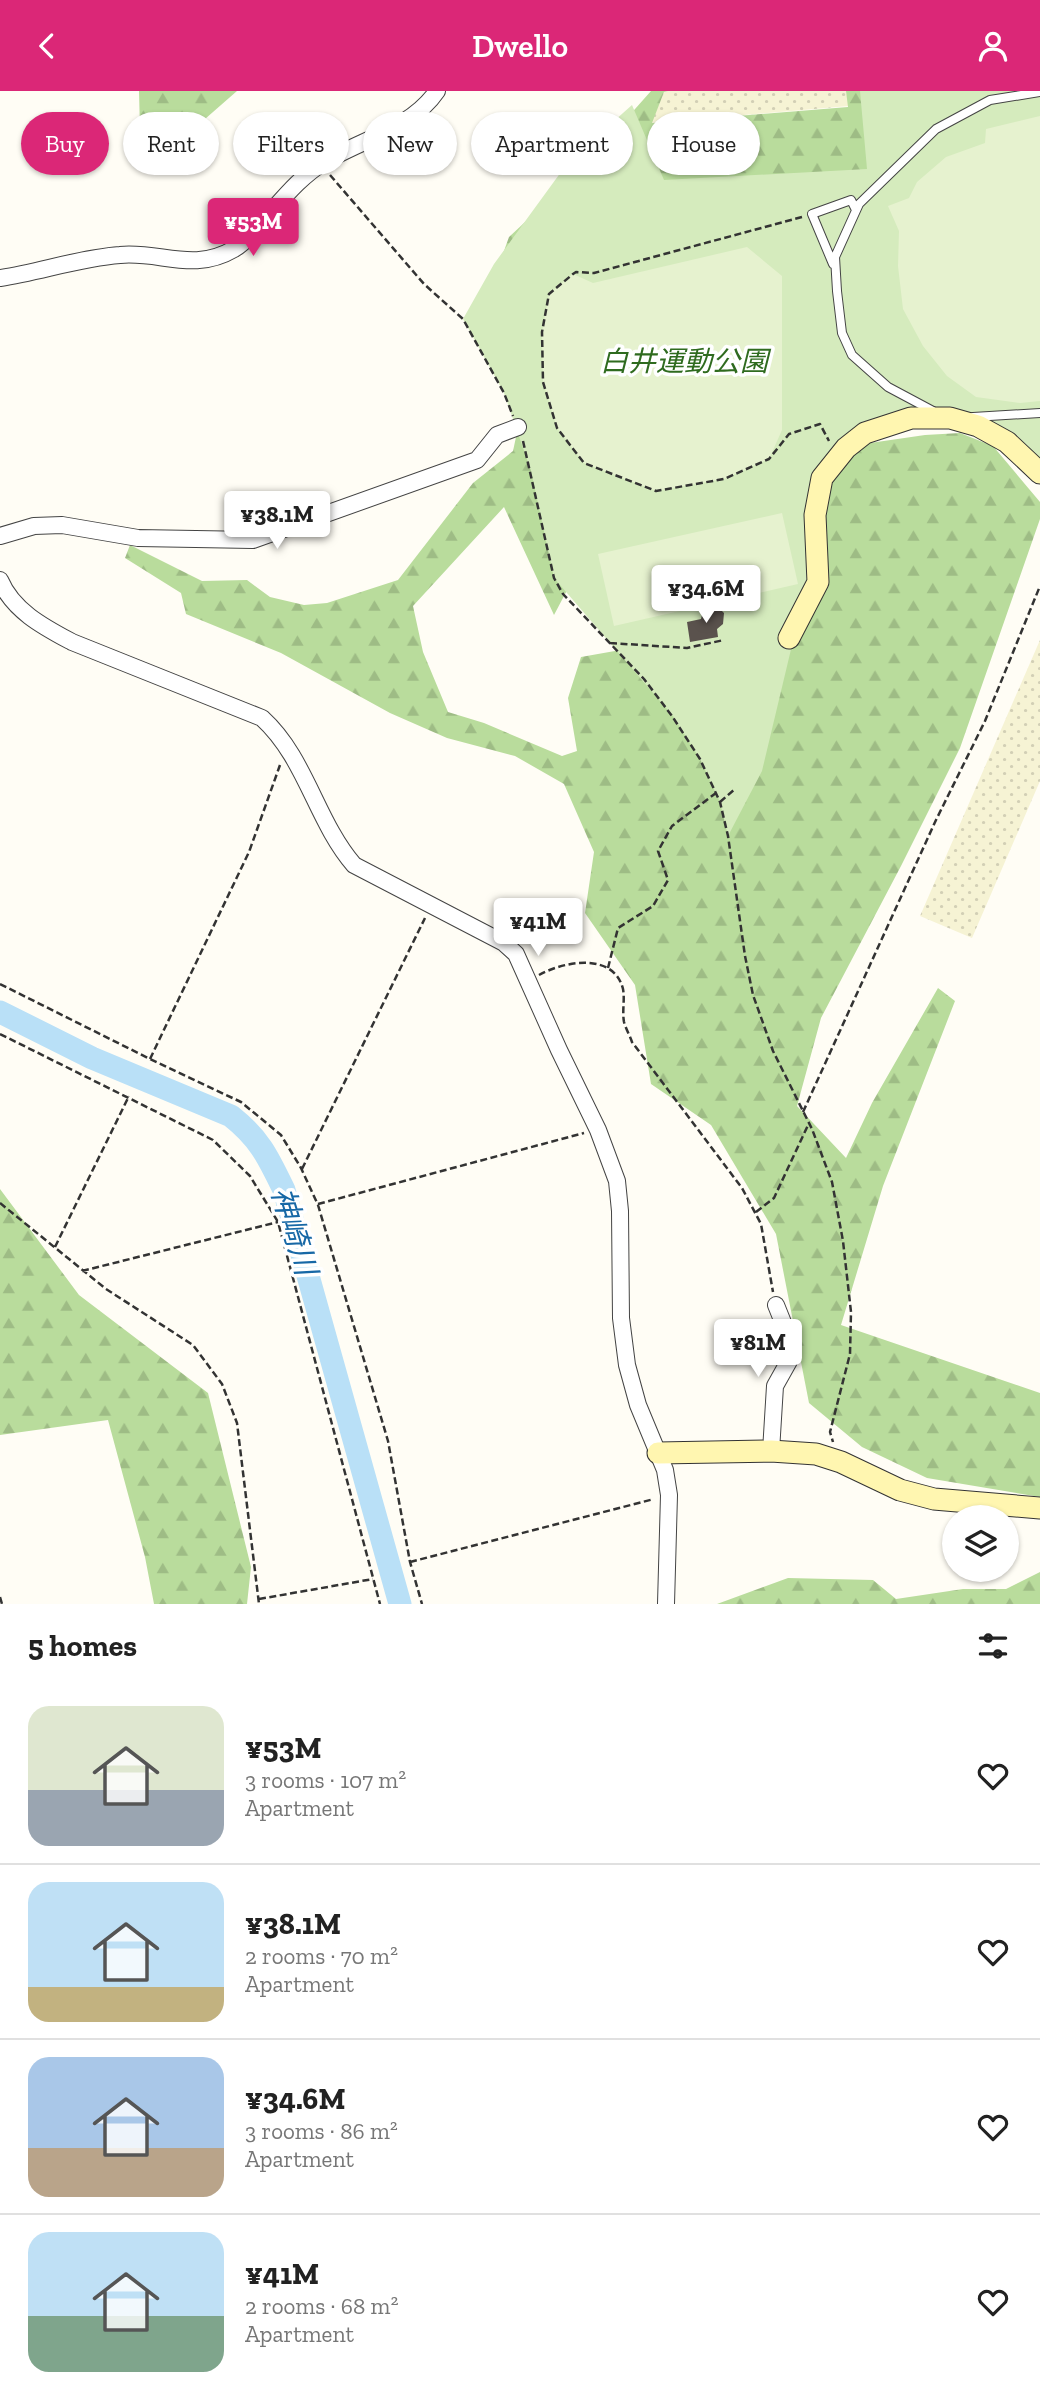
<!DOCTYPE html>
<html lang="en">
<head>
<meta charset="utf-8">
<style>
  :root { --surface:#fff; --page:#f6f6f6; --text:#222; --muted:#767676; --line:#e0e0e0; --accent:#db2777 }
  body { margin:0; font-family:"Zilla Slab","Noto Sans JP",serif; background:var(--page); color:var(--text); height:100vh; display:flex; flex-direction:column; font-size:26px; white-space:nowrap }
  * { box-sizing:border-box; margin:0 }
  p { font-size:23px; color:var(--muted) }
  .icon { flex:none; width:38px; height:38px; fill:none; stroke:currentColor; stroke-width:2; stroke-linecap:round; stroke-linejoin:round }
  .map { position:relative; height:1513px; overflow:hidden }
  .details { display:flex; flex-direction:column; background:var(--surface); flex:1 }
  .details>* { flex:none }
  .banner { position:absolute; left:21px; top:21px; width:999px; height:63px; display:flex; gap:14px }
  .controls { position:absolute; left:942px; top:1414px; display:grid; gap:14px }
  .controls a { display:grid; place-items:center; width:77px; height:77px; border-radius:50%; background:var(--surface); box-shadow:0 2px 5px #0004; font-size:35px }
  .price { position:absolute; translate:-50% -60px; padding:0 16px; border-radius:7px; background:#fff; color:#222; font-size:23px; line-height:46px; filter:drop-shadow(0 2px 4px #0008) }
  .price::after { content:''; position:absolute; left:50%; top:42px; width:21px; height:16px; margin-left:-10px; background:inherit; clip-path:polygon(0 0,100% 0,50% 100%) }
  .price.current { background:var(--accent); color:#fff }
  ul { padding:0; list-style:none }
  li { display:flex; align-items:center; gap:21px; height:175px; padding:0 28px }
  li+li { border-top:2px solid var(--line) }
  li span { display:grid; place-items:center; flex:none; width:196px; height:140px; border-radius:21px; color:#555 }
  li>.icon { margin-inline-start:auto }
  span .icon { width:84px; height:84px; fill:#fffc; stroke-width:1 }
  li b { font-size:30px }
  h2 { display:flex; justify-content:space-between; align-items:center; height:84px; padding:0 28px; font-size:30px }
  .tag { padding:0 24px; border-radius:32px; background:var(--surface); box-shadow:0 2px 5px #0004; font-size:24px; line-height:63px }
  .tag.current { background:var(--accent); color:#fff }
  header { display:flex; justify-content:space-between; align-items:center; height:91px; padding:0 28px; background:var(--accent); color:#fff; font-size:32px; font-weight:600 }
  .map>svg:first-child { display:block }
  .farmland { fill:url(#farmland-dots) }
  .forest { fill:url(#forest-firs); fill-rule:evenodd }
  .park { fill:#d5ebbd }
  .pitch { fill:#e6f2cf }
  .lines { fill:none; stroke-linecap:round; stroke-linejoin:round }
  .river { stroke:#b9e0f7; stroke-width:23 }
  .building { fill:#5a524d }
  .lane-casing { stroke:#444; stroke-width:10 }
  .street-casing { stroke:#444; stroke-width:18 }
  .secondary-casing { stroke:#333; stroke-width:23 }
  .path { stroke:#333; stroke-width:2.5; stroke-dasharray:7 3.5; stroke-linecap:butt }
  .lane { stroke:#fff; stroke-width:8 }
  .street { stroke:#fff; stroke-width:16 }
  .secondary { stroke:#fff6b0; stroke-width:21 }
  .labels { text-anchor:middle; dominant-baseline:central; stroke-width:7; stroke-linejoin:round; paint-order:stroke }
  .park-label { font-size:28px; font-style:italic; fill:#2f6b1f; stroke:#fff }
  .water-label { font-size:30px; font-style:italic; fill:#1768a6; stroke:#fff }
</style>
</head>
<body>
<header><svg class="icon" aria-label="back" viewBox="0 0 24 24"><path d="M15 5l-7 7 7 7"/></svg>Dwello<svg class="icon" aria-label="person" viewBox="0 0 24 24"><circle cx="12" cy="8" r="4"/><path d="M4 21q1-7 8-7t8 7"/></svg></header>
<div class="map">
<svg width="1040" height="1513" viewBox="0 0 1040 1513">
  <defs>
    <pattern id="farmland-dots" width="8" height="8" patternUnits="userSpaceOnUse" patternTransform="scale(1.75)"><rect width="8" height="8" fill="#f6f3d4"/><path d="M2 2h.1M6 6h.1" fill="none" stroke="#d2cfb5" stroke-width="1.8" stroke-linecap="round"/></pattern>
    <pattern id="forest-firs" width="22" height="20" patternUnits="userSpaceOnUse" patternTransform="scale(1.75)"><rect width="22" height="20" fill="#b9dc9c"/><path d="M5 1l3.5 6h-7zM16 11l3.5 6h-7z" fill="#9ebc85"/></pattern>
  </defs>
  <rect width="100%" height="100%" fill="#fffdf5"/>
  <path class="farmland" d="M668,0H846L849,15L651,32L664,1Z
    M1040,549V690L972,847L920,825Z"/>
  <path class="forest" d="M139,0H237L197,35L140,39Z
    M651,0H668L664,1L652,32L848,16L846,0H934L811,381L870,352L925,344L960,342L993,355L1040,411V428L960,657L901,775L821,927L797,1015L846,1067L872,1012L938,897L955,910L883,1095L841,1234L1040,1302V1406L927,1387L862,1356L809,1312L776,1143L711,1034L651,993L635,894L585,822L594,761L564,693L515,665L447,647L390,622L281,562L186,523L181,502L125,467L130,454L202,490L247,489L270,506L304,514L327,512L398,489L473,392L513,360L522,318L483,218L509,146L580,80ZM504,416L554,524L593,450L660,552L581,566L568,607L577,660L562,665L484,632L448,621L423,561L413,515Z
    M0,1098L79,1204L208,1302L251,1476L247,1513H154L145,1466L108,1329L0,1344Z
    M1040,1481V1513H717L788,1487L873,1489L896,1508L963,1498H1006Z"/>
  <path class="park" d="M860,0H1040V382L950,327L865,342L822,387L818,491L793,550L762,680L728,745L720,711L700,668L673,625L554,487L531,380L504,302L463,228L494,173L569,70L632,14L664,89L867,78Z"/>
  <path class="pitch" d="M1040,25V310L1020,312L976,306L947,285L923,255L903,218L898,175L899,140L888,115L909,107L917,91L946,66L985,52L986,38Z
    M747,156L782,185V339L769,368L724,388L656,400L584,372L557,337L543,291L542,241L549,203L573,183L593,192Z
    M782,422L798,493L614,535L598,463Z"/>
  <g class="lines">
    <path class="river" d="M0,921L92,967L231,1025C260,1048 268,1066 284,1099L400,1513"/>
  </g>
  <path class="building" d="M709,516H718L724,522L723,533L717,538L718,546L690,551L687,531L701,528L703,520Z"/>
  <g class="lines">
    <g class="lane-casing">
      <path id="lane" d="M833,173L812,123L851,109L856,119
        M933,320L888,296L852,264L842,242L837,200L835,166L859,113L936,38L990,9L1040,1
        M973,326L1040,322"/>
    </g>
    <g class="street-casing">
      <path id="street" d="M0,187C40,181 79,167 120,164C161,160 193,182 234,158C245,152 253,141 261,132C281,110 300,85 326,70C363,48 412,37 437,0
        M0,445L34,435L62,434L138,447L253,449L477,369L497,344L518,336
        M0,489C13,520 44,536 72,551L262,627C306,667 316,730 354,774L504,852L516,863L559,959L598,1039L617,1090L620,1120L621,1227L627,1274L638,1314L665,1379L669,1404L666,1513
        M771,1360L775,1295L789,1270V1256L786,1239L776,1214"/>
    </g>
    <g class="secondary-casing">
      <path id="secondary" d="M789,547L818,491L815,424L822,387L846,357L865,342L911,327H950L978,335L1007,351L1040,382
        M658,1362L771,1360L816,1363L841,1371L900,1399L934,1408L1040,1417"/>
    </g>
    <path class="path" d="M330,84L424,193L463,228L504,302L513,325
      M802,126L594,182L576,181L573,183L549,203L542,241L543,291L557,337L584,372L656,400L724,388L769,368L789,343L820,333L829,350
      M523,350L554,487L563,503L644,588L672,625L700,668L720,711L728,745L745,865L753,904L773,960L812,1038L832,1091L843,1150L851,1221L850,1263L830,1341L833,1351
      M610,552L687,557L724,549
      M720,711L735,698
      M608,877L618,837L653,815L668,789L658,760L672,735L716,702
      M539,884C564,870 614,861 623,898C625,909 622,920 624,931C626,938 630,945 632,951L742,1097L761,1133L773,1201
      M0,893L150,968L241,1011L281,1044L301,1077L318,1114L388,1350L410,1471L422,1513
      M0,943L213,1049L250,1085L278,1131L380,1513
      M150,968L249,761L280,674
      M803,1021L936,729L985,630L1040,495
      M302,1078L425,827
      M0,1112L106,1198L193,1254L222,1293L237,1332L259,1513
      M318,1113L584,1042
      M756,1121L774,1107L809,1032
      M55,1156L129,1005
      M82,1180L278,1131
      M410,1471L654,1408
      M0,1506L2,1513
      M259,1508L373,1488"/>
    <use href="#lane" class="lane"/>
    <use href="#street" class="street"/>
    <use href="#secondary" class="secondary"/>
  </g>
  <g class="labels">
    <g class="park-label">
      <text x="684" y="270">白井運動公園</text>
    </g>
    <g class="water-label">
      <text transform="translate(294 1140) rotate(73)">神崎川</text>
    </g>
  </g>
</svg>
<div class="controls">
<a><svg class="icon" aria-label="layers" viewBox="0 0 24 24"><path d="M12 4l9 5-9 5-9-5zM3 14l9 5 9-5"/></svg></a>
</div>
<b class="price current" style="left:253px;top:167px">¥53M</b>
<b class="price" style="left:277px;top:460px">¥38.1M</b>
<b class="price" style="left:706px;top:534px">¥34.6M</b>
<b class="price" style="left:538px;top:867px">¥41M</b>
<b class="price" style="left:758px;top:1288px">¥81M</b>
<div class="banner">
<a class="tag current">Buy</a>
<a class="tag">Rent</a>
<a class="tag">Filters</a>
<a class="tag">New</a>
<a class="tag">Apartment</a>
<a class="tag">House</a>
</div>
</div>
<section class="details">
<h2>5 homes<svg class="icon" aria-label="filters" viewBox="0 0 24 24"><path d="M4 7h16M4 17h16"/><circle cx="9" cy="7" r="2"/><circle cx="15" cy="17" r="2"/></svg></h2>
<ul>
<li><span style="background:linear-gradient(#dfe7d0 60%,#9aa5b1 0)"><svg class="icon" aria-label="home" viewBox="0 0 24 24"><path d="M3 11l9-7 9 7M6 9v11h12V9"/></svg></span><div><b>¥53M</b><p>3 rooms · 107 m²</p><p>Apartment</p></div><svg class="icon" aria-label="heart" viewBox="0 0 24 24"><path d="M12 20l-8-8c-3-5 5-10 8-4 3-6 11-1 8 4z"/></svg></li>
<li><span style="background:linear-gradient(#bfe0f5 75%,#c2b280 0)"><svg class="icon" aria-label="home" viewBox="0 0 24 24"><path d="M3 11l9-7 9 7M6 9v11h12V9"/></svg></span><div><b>¥38.1M</b><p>2 rooms · 70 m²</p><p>Apartment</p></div><svg class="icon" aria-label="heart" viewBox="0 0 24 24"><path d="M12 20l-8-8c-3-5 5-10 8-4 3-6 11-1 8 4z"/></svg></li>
<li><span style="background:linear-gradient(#a9c7e8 65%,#b9a48a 0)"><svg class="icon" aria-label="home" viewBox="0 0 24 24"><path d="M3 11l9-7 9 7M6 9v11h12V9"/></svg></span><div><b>¥34.6M</b><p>3 rooms · 86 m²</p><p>Apartment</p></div><svg class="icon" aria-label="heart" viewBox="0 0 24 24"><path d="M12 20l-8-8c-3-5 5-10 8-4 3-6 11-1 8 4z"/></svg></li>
<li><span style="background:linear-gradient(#bfe0f5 60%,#7fa58c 0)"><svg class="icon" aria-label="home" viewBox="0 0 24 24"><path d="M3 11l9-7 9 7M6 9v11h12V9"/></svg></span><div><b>¥41M</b><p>2 rooms · 68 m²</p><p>Apartment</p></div><svg class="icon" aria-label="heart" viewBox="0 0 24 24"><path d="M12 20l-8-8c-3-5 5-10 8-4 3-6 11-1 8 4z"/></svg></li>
</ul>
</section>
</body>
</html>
